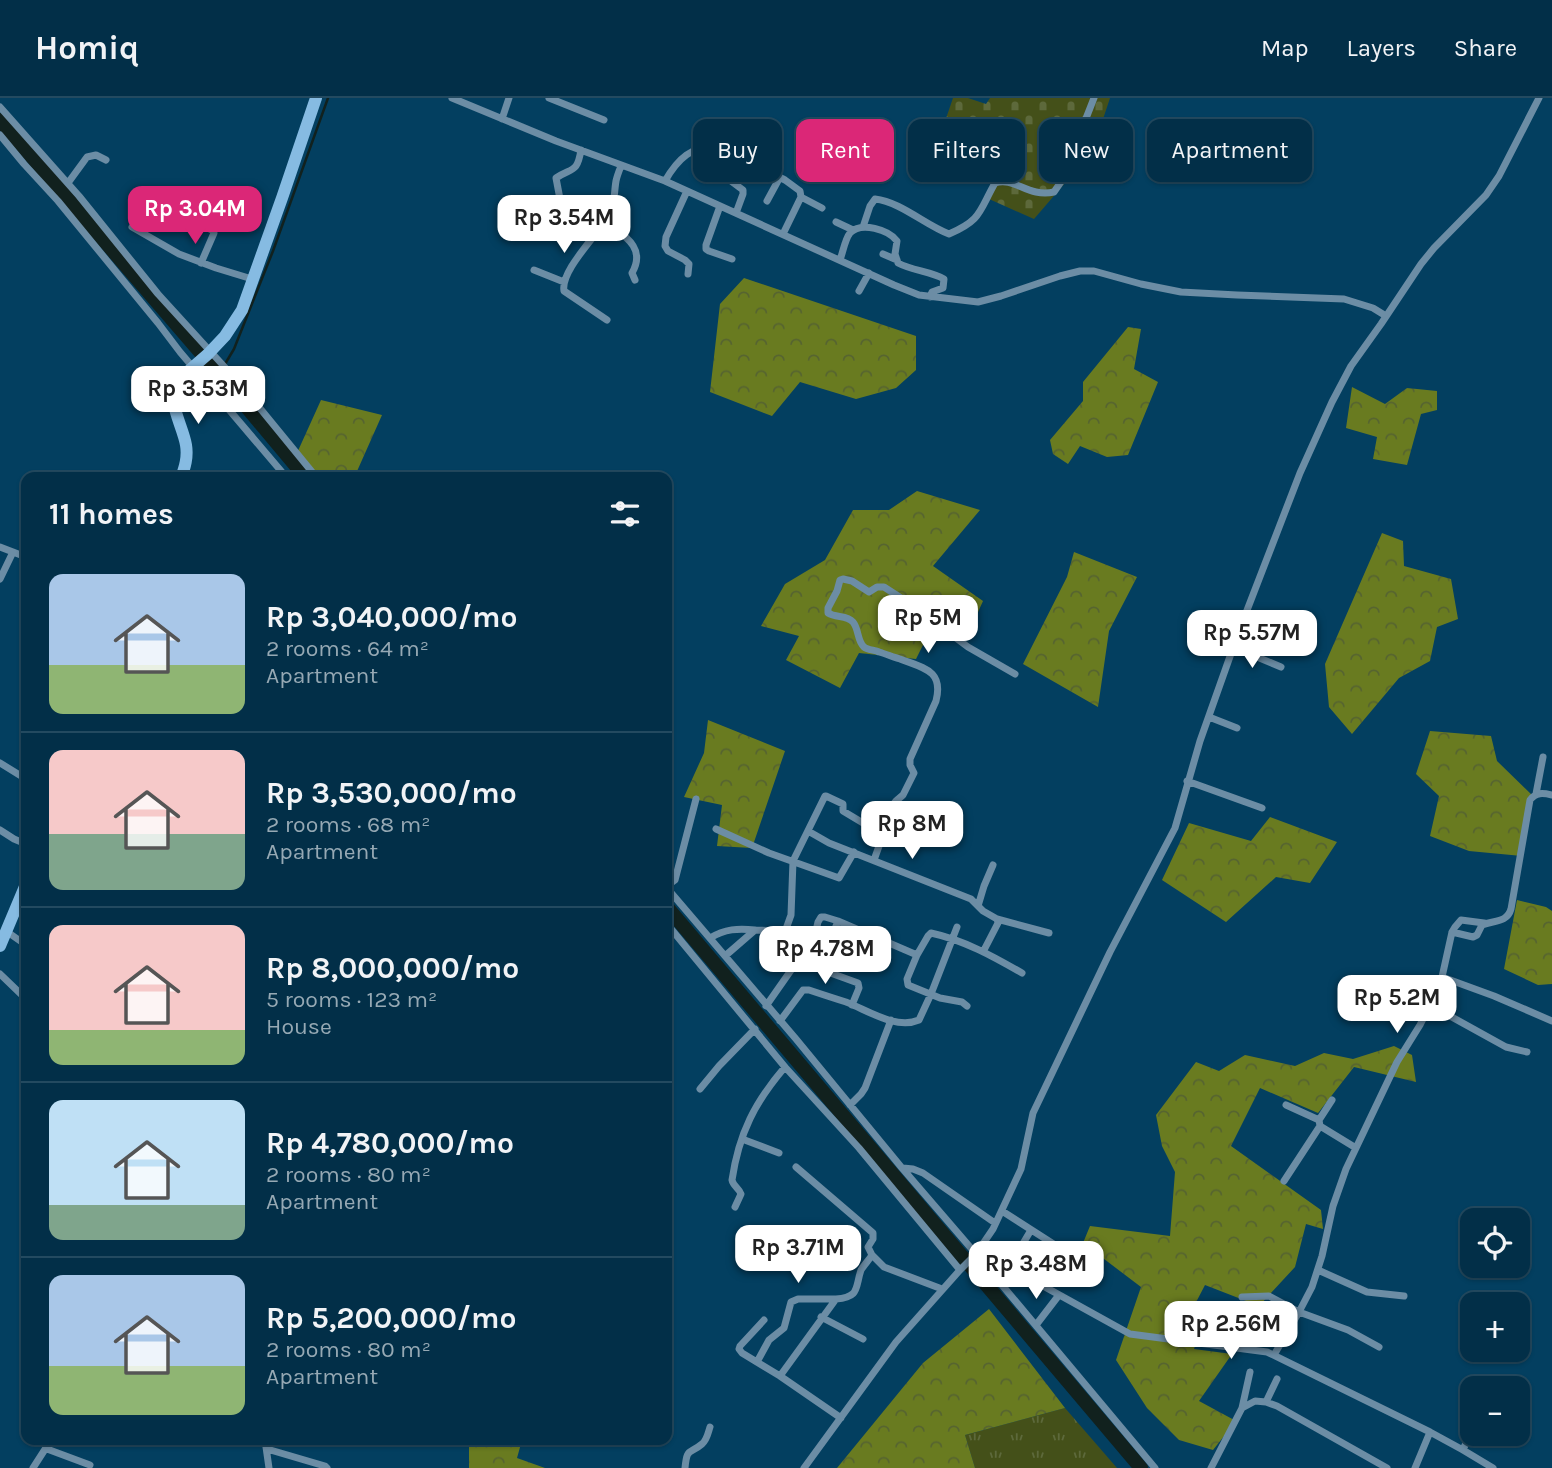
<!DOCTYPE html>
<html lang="en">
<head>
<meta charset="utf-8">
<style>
  :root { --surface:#022f48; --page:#103b52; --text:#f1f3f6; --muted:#96a9b4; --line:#234a60; --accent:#db2777 }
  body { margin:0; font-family:Karla,sans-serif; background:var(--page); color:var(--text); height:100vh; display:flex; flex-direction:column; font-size:26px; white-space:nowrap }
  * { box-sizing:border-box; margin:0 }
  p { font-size:23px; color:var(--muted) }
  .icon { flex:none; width:38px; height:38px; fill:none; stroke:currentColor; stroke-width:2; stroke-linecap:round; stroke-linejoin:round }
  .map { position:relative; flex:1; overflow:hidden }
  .sheet { position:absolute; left:21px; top:374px; width:651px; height:973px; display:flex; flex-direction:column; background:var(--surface); border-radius:14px; box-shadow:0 2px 5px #0004,0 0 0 2px var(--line) }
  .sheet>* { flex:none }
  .top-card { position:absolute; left:693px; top:21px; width:665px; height:63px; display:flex; gap:14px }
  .tools { position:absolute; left:1460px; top:1110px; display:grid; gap:14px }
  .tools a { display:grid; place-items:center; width:70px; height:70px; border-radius:14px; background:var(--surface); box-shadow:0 2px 5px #0004,0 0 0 2px var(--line); font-size:35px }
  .price { position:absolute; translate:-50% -60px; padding:0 16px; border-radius:14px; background:#fff; color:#222; font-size:23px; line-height:46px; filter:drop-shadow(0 2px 4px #0008) }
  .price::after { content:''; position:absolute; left:50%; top:42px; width:21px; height:16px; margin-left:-10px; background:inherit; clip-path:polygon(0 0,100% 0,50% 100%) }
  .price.active { background:var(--accent); color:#fff }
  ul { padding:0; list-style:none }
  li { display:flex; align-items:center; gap:21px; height:175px; padding:0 28px }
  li+li { border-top:2px solid var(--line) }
  li span { display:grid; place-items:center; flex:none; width:196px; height:140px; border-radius:14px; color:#555 }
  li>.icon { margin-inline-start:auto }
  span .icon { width:84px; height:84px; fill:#fffc; stroke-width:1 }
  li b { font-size:30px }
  h2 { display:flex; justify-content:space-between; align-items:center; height:84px; padding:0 28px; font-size:30px }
  .chip { padding:0 24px; border-radius:14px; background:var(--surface); box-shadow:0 2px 5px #0004,0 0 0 2px var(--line); font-size:24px; line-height:63px }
  .chip.active { background:var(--accent); color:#fff }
  header { display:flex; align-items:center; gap:42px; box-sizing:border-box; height:98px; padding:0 35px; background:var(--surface); border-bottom:2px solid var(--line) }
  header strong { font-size:33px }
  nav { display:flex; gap:38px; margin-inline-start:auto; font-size:24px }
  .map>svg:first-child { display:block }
  .grass { fill:url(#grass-tufts) }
  .forest { fill:url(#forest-crowns) }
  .cemetery { fill:url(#cemetery-stones) }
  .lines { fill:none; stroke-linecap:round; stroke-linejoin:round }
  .stream { stroke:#11211e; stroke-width:2.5 }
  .river { stroke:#11211e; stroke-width:14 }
  .street { stroke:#6c8da5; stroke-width:7 }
  .secondary { stroke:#86bbe2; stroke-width:12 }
</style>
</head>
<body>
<header>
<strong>Homiq</strong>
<nav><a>Map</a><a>Layers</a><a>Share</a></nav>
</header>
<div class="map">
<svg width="1552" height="1370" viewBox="0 0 1552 1370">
  <defs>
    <pattern id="grass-tufts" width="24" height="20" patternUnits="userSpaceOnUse" patternTransform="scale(1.75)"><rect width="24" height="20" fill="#445019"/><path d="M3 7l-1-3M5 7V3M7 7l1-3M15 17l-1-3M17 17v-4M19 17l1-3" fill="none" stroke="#5d693b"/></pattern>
    <pattern id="forest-crowns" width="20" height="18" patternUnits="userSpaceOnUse" patternTransform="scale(1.75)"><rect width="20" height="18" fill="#697b20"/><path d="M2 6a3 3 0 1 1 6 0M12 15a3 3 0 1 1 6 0" fill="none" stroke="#566430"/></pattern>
    <pattern id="cemetery-stones" width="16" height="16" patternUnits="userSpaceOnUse" patternTransform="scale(1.75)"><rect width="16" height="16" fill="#445019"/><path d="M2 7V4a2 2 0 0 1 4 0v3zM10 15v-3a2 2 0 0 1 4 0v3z" fill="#5d693b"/></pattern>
  </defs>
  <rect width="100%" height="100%" fill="#033f60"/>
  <path class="grass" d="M1065,1310L1117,1370H975L965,1337Z"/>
  <path class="forest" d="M744,180L916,238V272L896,290L856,301L800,284L772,318L710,294L720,206Z
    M1128,229L1141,231L1134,271L1158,284L1128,357L1107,359L1080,348L1068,366L1053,356L1050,342L1083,303V284Z
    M1352,289L1385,306L1407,290L1437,293V312L1421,316L1407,367L1373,361L1377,339L1346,330Z
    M321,302L382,317L354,380H322L297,355Z
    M917,393L980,412L933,468L983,503L970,532L940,513L916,561L859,555L840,590L786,562L799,538L761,528L785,486L825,462L853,412H889Z
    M1382,435L1403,443L1404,468L1451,481L1458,521L1437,529L1430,563L1399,580L1352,636L1329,609L1325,566Z
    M1074,454L1137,479L1109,533L1098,609L1023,566L1067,479Z
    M708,622L785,653L752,750L717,748L722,707L684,699L704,655Z
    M1430,633L1491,638L1497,663L1533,698L1522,758L1469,753L1430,738L1439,698L1416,676Z
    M1270,719L1337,744L1310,785L1276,779L1226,824L1162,782L1189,725L1251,743Z
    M1517,802L1546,809L1552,813V886L1538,887L1504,871Z
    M1394,948L1412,957L1416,984L1354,969L1318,1015L1260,990L1231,1048L1321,1112L1323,1131L1306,1126L1295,1169L1259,1208L1205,1187L1192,1212L1206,1217L1194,1251L1232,1256L1199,1303L1236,1323L1213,1352L1179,1342L1147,1310L1116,1262L1141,1189L1083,1145L1090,1128L1170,1138L1175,1074L1162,1048L1156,1017L1196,964L1219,973L1245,957L1295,968L1324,955L1353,961Z
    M989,1211L1065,1310L965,1337L975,1370H837L923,1265Z
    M466,1342H522L517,1360L545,1370H469V1343Z"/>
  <path class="cemetery" d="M953,0H968L986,6L990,0H1110L1101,27L1065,85L1034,121L989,101L1004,67L938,44Z"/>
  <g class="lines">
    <path class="stream" d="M219,276L234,251L273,153L328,0"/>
    <path class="river" d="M0,22L219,276L306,380
      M667,809L1141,1370"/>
    <path class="street" d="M452,0L556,43L665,83L894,187L919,197L978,204L1001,198L1060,178L1080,173H1094L1141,186L1181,194L1237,197L1344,201L1373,210L1386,218
      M549,0L604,22
      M0,9L79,98L158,196L241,287L317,380
      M502,21L509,0
      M0,37L24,66L58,103L158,225L180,254L287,380
      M665,83C677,62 692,46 719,49L785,82L800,93L801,99
      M731,83L743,92V96L736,115
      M68,85L87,59L96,57L106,62
      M687,93L666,139L665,148L668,153L685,162L689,166L688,176
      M560,101L556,80C572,69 577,76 581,52
      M767,103L780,79
      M720,108L706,147V151L709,153L732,161
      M605,123C623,137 647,149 632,175L635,182
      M836,124L853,132
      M197,125L212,132L214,135L201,165
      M132,129L179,156L216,170L252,181
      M863,129L870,108L875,101C901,104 925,127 949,136C982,122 979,113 995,85C1014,78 1028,100 1054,94L1076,62L1083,28L1094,0
      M783,136L801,99L822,110
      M883,156L897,162
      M840,162C843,154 845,141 850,135C861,123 889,132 897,143L895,156L898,165C913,173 930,173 944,181L943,190L932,194L930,199
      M534,172L564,184
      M859,193L869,175
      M607,222L564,193C560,172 600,135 610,115C615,106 614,94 616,83C617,78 619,73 621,68
      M0,449L26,459
      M0,481L13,454
      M23,527L26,521
      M1233,549L1281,569
      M1209,619L1237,630
      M0,665L26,681
      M1187,683L1262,710
      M1536,696L1543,659
      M716,731L769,755L839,780L854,754
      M0,732L14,741L26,746
      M808,733L829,745L971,801L978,808
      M874,762L883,737
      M667,788L675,782L696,701
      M667,790L796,941L902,1070L976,1156L1155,1370
      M997,821L1049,835
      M667,826L785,969L859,1050L960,1172
      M6,833L26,847
      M1452,834L1455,829L1461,822L1484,825
      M710,840C725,831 738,830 755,832
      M983,854L998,825L997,821L983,813L978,808L984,788L993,767
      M917,857L928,838L931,835C964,842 994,859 1022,875
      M725,858L755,832L781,833L786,831L791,817L793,763L825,698H826L843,706V713L883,737L889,727L884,718L896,703L903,697L914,675L910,667V661L936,603C944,572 923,570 900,561C893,559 886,556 879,554C875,552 867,552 864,549C857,543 859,531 853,524C847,517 836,520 828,515V510L837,493L840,482L843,481L852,483L869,494L877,489H884L901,500L909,501L916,505L925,520L930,523L944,531L968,549L1015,576
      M809,862L818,824L821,819H825L838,823L917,857L907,881L908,887L940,900L962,904L967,908
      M821,866L825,873L858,885L859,890L852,907
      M0,876L26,901
      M1442,879L1494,898L1552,923
      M1430,907L1506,949L1527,954
      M766,908L794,868L798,866L805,868L809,862L821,866L838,823
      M780,923L803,892H809C821,896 833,900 846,904C867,912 896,932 919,922L931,896L957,829
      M700,991L719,968L755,931
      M1332,1002L1319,1022L1320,1028L1356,1050
      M850,1007L861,996L865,990L891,922
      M1286,1007L1319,1022
      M742,1041L779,1055
      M796,1069L873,1135V1141L868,1149L872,1157L884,1169L942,1191
      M903,1070L913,1071L923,1075L995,1125
      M1284,1083L1320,1028
      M735,1109L741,1096C739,1090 733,1088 732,1082C739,1035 755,1004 785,969
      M1002,1113L1055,1147
      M983,1148L1009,1169L1130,1236L1267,1254L1430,1334L1463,1352L1493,1370
      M1009,1169L1031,1132
      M1318,1172L1367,1194L1404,1198
      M1242,1199L1269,1198L1299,1214L1348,1232L1379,1249
      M821,1219L863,1241
      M764,1222L740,1248L739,1251L742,1255L780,1278L841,1320
      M1036,1227L1059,1197
      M1274,1257L1299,1214L1312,1189L1322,1158L1333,1108L1346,1071L1397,964L1420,927L1430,907L1442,879L1452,834L1473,839L1477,837L1482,827C1494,822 1507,825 1511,811L1530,702C1536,694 1543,695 1552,697
      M757,1264L769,1242L784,1230L791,1204L798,1201H836
      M780,1278L836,1201C860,1199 855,1190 861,1172C864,1167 869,1162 872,1157
      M1266,1304L1277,1281
      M1242,1310L1250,1274
      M265,1342L269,1370
      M47,1351L90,1367
      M267,1351L325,1368L327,1370
      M1463,1352L1472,1331
      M33,1370L51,1342
      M685,1370C687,1349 689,1357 702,1346C707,1342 708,1335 710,1329
      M804,1370L896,1244L960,1172L976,1156L993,1131L1021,1071L1033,1015L1110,854L1175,730L1200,643L1239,533L1300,375L1332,304L1351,268L1381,226L1421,166L1434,150L1486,97L1499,78L1539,0
      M1211,1370L1242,1310L1255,1303L1266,1304L1277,1308L1387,1370
      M1415,1370L1430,1334"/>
    <path class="secondary" d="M181,380C185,369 188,359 186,347C183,328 165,300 177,283L208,256L225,238L242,212L282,100L316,0
      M0,848L26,786"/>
  </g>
</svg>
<div class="tools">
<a><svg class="icon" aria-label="locate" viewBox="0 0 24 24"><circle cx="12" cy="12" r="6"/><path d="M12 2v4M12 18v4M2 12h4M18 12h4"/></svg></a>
<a>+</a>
<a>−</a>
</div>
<b class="price active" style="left:195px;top:148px">Rp 3.04M</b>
<b class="price" style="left:564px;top:157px">Rp 3.54M</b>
<b class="price" style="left:198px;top:328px">Rp 3.53M</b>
<b class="price" style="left:928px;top:557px">Rp 5M</b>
<b class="price" style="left:1252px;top:572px">Rp 5.57M</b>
<b class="price" style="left:912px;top:763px">Rp 8M</b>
<b class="price" style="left:825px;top:888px">Rp 4.78M</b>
<b class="price" style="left:1397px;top:937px">Rp 5.2M</b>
<b class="price" style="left:798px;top:1187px">Rp 3.71M</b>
<b class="price" style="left:1036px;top:1203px">Rp 3.48M</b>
<b class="price" style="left:1231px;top:1263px">Rp 2.56M</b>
<div class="top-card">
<a class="chip">Buy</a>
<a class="chip active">Rent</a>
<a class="chip">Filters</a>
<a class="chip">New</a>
<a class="chip">Apartment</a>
</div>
<section class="sheet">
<h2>11 homes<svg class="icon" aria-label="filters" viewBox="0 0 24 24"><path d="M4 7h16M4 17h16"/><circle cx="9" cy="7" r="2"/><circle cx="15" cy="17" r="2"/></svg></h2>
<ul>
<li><span style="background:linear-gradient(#a9c7e8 65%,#8fb573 0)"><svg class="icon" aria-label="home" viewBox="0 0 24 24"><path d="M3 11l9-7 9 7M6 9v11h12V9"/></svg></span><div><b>Rp 3,040,000/mo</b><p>2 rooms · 64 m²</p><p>Apartment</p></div></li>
<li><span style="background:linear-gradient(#f6c9c9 60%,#7fa58c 0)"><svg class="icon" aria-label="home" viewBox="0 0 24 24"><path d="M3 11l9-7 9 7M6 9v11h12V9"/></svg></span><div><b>Rp 3,530,000/mo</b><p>2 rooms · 68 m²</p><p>Apartment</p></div></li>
<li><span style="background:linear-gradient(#f6c9c9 75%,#8fb573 0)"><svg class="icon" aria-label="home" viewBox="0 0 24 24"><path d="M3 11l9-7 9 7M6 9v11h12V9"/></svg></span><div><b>Rp 8,000,000/mo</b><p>5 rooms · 123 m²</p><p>House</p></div></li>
<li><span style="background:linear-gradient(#bfe0f5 75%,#7fa58c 0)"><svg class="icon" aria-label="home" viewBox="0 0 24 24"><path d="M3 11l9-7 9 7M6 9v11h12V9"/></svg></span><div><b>Rp 4,780,000/mo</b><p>2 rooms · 80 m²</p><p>Apartment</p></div></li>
<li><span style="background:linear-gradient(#a9c7e8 65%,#8fb573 0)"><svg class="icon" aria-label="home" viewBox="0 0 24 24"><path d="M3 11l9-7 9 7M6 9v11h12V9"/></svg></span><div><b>Rp 5,200,000/mo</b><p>2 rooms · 80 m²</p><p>Apartment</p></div></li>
</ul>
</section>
</div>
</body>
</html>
